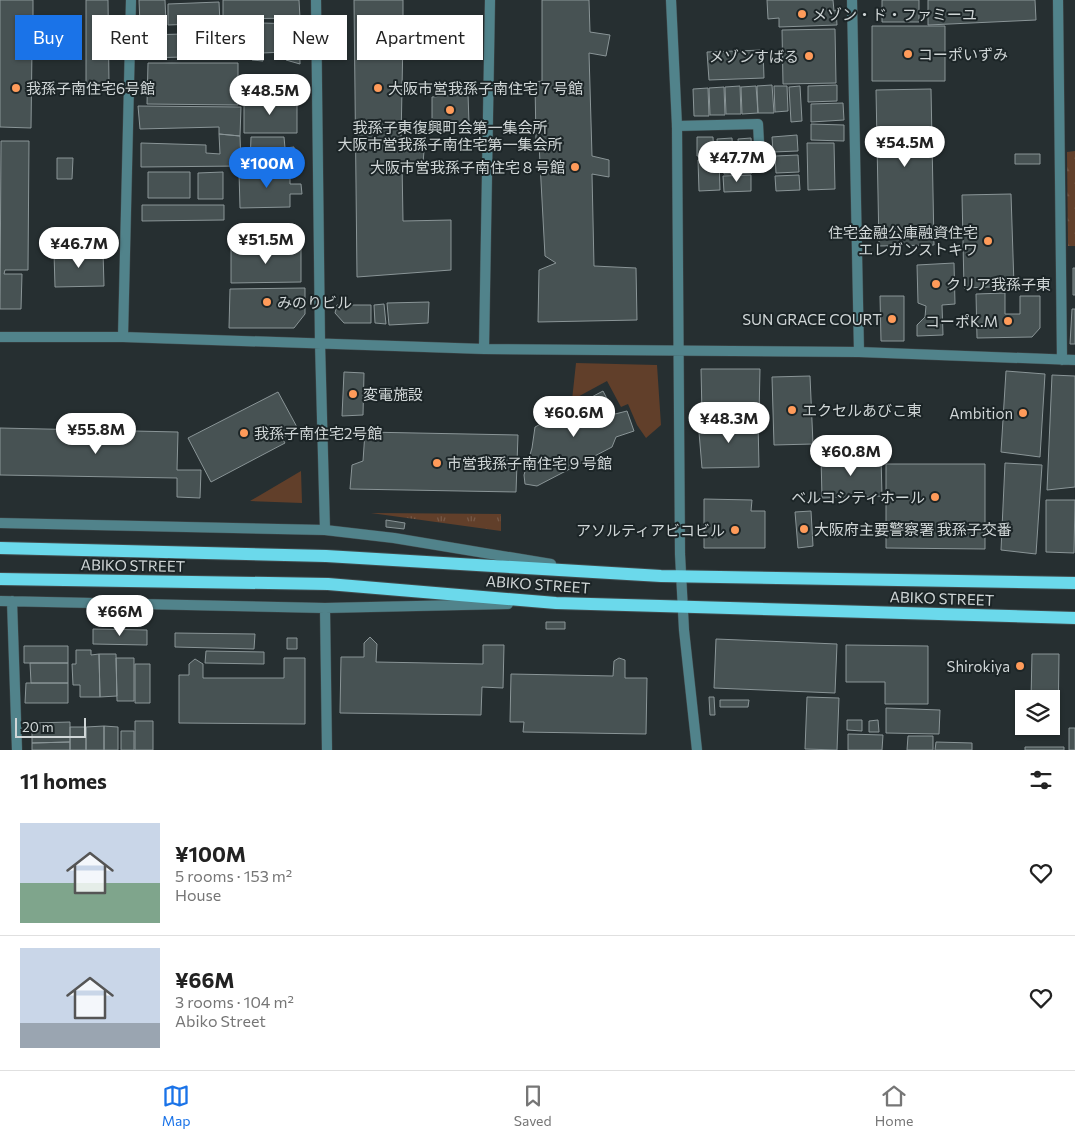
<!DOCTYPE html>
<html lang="en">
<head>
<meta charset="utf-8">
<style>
  :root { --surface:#fff; --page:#f6f6f6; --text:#222; --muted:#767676; --line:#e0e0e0; --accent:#1a73e8 }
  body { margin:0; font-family:Commissioner,"Noto Sans JP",sans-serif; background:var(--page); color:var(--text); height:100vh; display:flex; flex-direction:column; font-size:19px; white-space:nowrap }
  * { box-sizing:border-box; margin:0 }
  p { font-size:16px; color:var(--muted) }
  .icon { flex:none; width:28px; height:28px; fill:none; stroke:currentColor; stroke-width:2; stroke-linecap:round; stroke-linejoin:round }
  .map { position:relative; height:750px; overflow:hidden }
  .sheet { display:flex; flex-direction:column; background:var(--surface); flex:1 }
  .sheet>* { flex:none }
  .hud { position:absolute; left:15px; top:15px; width:500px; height:45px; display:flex; gap:10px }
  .fabs { position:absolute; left:1015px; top:690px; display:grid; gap:10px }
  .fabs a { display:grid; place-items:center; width:45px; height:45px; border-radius:0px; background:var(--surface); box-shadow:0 1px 4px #0004; font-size:25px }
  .scale { position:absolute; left:15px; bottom:12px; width:71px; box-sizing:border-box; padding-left:5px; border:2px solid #d0d6d7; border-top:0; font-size:14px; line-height:18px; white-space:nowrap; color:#d0d6d7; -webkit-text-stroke:4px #1c2527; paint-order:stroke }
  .price { position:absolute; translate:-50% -42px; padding:0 11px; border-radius:18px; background:#fff; color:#222; font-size:16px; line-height:32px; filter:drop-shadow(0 1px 2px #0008) }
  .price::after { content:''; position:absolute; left:50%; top:30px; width:15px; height:11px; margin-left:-8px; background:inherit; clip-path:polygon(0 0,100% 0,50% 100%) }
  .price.selected { background:var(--accent); color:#fff }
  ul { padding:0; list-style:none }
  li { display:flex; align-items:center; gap:15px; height:125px; padding:0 20px }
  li+li { border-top:1px solid var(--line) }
  li span { display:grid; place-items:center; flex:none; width:140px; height:100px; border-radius:0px; color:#555 }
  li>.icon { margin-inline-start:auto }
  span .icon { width:60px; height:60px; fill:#fffc; stroke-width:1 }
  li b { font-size:21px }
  h2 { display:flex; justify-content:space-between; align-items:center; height:60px; padding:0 20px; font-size:21px }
  .chip { padding:0 18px; border-radius:0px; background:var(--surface); box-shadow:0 1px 4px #0004; font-size:18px; line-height:45px }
  .chip.selected { background:var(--accent); color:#fff }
  .tab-bar { display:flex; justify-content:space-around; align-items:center; height:70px; border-top:1px solid var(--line); background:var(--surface); font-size:14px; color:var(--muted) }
  .tab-bar a { display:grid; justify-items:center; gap:2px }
  .tab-bar .selected { color:var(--accent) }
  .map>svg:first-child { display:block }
  .grass { fill:url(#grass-tufts) }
  .forest { fill:url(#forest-firs) }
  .park { fill:#613f2a }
  .building { fill:#475253; stroke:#8a9597 }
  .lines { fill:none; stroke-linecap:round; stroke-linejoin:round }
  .lane-casing { stroke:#414a4c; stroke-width:11 }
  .street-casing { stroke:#414a4c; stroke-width:11 }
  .primary-casing { stroke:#414a4c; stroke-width:14 }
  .lane { stroke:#51838b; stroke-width:10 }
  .street { stroke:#51838b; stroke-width:10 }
  .primary { stroke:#6bd9eb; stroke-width:12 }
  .poi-dot { fill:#ff9b5a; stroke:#1c2527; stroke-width:2 }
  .labels { text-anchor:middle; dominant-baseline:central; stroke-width:4; stroke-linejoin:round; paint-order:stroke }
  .poi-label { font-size:15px; fill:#d0d6d7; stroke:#1c2527; text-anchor:start }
  .street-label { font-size:15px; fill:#d0d6d7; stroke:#1c2527 }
</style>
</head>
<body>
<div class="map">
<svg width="1075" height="750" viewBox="0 0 1075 750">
  <defs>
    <pattern id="grass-tufts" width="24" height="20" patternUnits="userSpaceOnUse" patternTransform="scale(1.25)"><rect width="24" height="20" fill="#613f2a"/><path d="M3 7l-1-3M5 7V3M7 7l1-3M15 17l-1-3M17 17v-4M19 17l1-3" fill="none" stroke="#775a48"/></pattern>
    <pattern id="forest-firs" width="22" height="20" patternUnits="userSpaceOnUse" patternTransform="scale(1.25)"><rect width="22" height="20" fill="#613f2a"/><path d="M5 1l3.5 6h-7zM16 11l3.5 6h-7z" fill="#775a48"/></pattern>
  </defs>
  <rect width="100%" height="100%" fill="#262f31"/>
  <path class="grass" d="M371,513L501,514V531Z"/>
  <path class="forest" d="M1075,151V246H1068L1067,152Z"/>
  <path class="park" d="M576,363L657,365L661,425L646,438L637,425L628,404L621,407L607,381L572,400Z
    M301,471L302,503L250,501Z"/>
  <path class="building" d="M0,0H33V37H54V48H32L31,128L0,127Z
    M86,0H108L109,84H86Z
    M139,0H165L166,24L140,25Z
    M223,0H299L300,18L223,19Z
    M354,0H403V16L425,17L424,38L403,37L401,140L425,139L423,163H402L403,221L451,220V270L357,277Z
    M542,0H589L590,32L610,35L606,56L589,53L592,156L609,160V177L592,174L594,266L636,268L637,320L538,322L539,270L556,263L545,256L539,144L536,143L535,82L542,81Z
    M767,0H833L834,11L836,10L837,25L779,27V18L768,19Z
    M882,0H919V22H882Z
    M928,0H1035L1036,20L928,25Z
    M219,2L220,23L168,25V4Z
    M223,22L299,24L300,64L286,60L285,52L262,53L263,61L252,60L251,54H220Z
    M872,26H945V81H872Z
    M835,29L836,83L783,84L782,30Z
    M218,33L219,56L147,58V35Z
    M763,50L764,78L709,80L707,52Z
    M148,63H238V105L147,104Z
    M772,85L774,113H758L757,86Z
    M837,85V101L808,102V86Z
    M740,86L741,114H726L725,87Z
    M756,86L758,113L742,114L741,87Z
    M774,86H787L788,111L775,112Z
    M800,86L802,121L791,122L789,87Z
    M724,87L725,115H710L709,88Z
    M708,88L709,116H694L693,89Z
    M931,89L934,245L879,246L876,90Z
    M468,94L469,123L432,125V97Z
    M244,99H297V133H244Z
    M843,103L844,120L811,122V104Z
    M138,106L241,107L240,136L219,134V127L140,129Z
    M811,124L844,125V141L811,140Z
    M219,134L240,136L241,166L141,167V143L206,145V153L220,154Z
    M797,135L798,151L773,152L772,137Z
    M251,137H284L285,148L294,147V166L250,164Z
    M697,137H713L714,156H697Z
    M732,138L733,156L718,157L717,139Z
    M751,138L752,157L739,158L738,139Z
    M1,141H29L28,270H5L4,274H22L21,309H0Z
    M807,143H834L835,189L808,190Z
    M1015,154H1040V164H1015Z
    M798,155L799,172L776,173L775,156Z
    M57,158H73L72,179H57Z
    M719,159L720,190L699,191L698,160Z
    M751,159L752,173L724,174V160Z
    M290,171V184H301L302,194H290V207L240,208L239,172Z
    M148,172H190V198H148Z
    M223,172V199H198V173Z
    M751,175V191L724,192L723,176Z
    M799,175L800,190L776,191L775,176Z
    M1011,194L1014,286L964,288L962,195Z
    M142,205H224V220L142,221Z
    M231,248H301V282L231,283Z
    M103,251L104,286L55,287L54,252Z
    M954,263L955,304L942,305L943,335L917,336V325L925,317L926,306L918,303L917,265Z
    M1073,268H1075V295H1073Z
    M305,288V314L294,328H229L230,289Z
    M1005,293V314H1020V296H1040V328L1032,337L977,338L976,294Z
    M880,296H904V341H881Z
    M429,302L428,323L389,325L387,303Z
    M384,304L386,324L375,323L374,305Z
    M337,305H371V323H344L335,313Z
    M1072,309H1075V344H1070Z
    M701,369H760L759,415L702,414Z
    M1006,371L1045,374L1040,457L1001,452Z
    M344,372L364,373L363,415L342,416Z
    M1052,375L1075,376V487L1047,490Z
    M810,376L813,444L774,445L772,377Z
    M603,391L615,414L627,411L634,431L616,437L612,447L537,486L525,484L524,475L532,448L535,427Z
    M278,392L298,429L282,438L285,443L211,482L188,438Z
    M698,420L758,422L759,467L702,468Z
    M0,428L178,432L177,470H201L200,498L177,497V478L0,475Z
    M365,432L518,435L516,492L350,489L352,465L363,461Z
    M881,456L882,496L822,498L821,457Z
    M1005,463L1042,465L1036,554L1001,550Z
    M886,464H985V549L886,548Z
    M704,499L752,500L751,511H765V548H704Z
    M1046,500H1075L1074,553L1046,552Z
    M811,511L813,546L798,548L795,512Z
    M386,520L405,523L404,529L386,527Z
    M546,622H565V629H546Z
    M93,629L147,630V645L93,644Z
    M175,633L255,634L254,649L175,647Z
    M370,637L377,644L376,662L483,664V645H504L503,688L482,687L481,715L340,713L341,657H364V643Z
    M287,638H297V649H287Z
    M716,639L837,644L835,693L714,688Z
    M846,645L928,646V704H885V682H846Z
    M24,646H68V663H24Z
    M76,650H91V655L99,654L100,697H80V685H73L72,664H76Z
    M206,651L264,652V664L205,663Z
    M99,654H116L117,696L100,697Z
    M1032,654H1059L1058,734H1031V726H1051V699H1031Z
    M116,658H134V701H117Z
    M284,658H305V724L179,723V675H189V664L195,659L203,664V678H284Z
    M619,658L625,660V678H647L646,734L523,732L524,722H510L511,674L613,676L614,661Z
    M30,663H68V683H31Z
    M135,664H150V703H135Z
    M26,683H68V703H25Z
    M709,697H714L715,715H710Z
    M807,697L839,698L837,750L805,749Z
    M720,700H749L748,707H720Z
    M886,708L940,710L939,734L886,733Z
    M847,720H862V731L847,730Z
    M878,720L879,732H869V721Z
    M135,721H153V750H135Z
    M70,722V742L32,743V723Z
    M104,726L118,727V750H104Z
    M104,726V750H86V727Z
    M70,727H86V750H70Z
    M1069,728H1075V750H1069Z
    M121,731H134V750H121Z
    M848,734L883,735L882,750H848Z
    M908,736H933V750H907Z
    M70,742V750H32V743Z
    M936,742L972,743V750H935Z
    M1025,747H1064V750H1025Z"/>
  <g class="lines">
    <g class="lane-casing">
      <path id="lane" d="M677,126L758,124L760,162"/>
    </g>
    <g class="street-casing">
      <path id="street" d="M316,0L320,343L325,530
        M671,0L677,126L680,554L684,630L697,750
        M852,0L859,352
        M1058,0L1062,360
        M0,337H123L484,349L859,352L1075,360
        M123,337L131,0
        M484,349L490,0
        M0,523L325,530L394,538L551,564
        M0,601L325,608L508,604
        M12,601L17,750
        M325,608L327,750"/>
    </g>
    <g class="primary-casing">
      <path id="primary" d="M0,548L326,556L661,576L1075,583
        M0,579L328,584L556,603L1075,618"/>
    </g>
    <use href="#lane" class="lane"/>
    <use href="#street" class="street"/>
    <use href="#primary" class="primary"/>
  </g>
  <g class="poi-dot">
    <circle cx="802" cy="14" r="5"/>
    <circle cx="908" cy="54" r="5"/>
    <circle cx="809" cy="56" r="5"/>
    <circle cx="16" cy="88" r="5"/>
    <circle cx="378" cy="88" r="5"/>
    <circle cx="450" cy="110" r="5"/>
    <circle cx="575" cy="167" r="5"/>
    <circle cx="988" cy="241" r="5"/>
    <circle cx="936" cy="284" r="5"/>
    <circle cx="267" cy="302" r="5"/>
    <circle cx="892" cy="319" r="5"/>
    <circle cx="1008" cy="321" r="5"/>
    <circle cx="353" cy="394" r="5"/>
    <circle cx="792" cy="410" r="5"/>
    <circle cx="1023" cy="413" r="5"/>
    <circle cx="244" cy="433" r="5"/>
    <circle cx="437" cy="463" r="5"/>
    <circle cx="935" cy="497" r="5"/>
    <circle cx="804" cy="529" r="5"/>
    <circle cx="735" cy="530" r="5"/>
    <circle cx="1020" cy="666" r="5"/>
  </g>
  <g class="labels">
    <g class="poi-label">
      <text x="812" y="14">メゾン・ド・ファミーユ</text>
      <text x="918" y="54">コーポいずみ</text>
      <text x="799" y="56" text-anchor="end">メゾンすばる</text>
      <text x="26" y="88">我孫子南住宅6号館</text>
      <text x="388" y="88">大阪市営我孫子南住宅７号館</text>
      <text x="450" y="127" text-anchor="middle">我孫子東復興町会第一集会所<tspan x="450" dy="17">大阪市営我孫子南住宅第一集会所</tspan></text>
      <text x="565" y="167" text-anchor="end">大阪市営我孫子南住宅８号館</text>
      <text x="978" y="232" text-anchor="end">住宅金融公庫融資住宅<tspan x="978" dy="17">エレガンストキワ</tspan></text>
      <text x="946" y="284">クリア我孫子東</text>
      <text x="277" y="302">みのりビル</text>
      <text x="882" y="319" text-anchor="end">SUN GRACE COURT</text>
      <text x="998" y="321" text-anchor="end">コーポK.M</text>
      <text x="363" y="394">変電施設</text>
      <text x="802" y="410">エクセルあびこ東</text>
      <text x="1013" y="413" text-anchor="end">Ambition</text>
      <text x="254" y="433">我孫子南住宅2号館</text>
      <text x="447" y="463">市営我孫子南住宅９号館</text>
      <text x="925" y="497" text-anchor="end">ベルコシティホール</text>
      <text x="814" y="529">大阪府主要警察署 我孫子交番</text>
      <text x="725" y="530" text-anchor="end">アソルティアビコビル</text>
      <text x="1010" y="666" text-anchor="end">Shirokiya</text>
    </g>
    <g class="street-label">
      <text transform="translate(133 565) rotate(1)">ABIKO STREET</text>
      <text transform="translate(538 584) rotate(4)">ABIKO STREET</text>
      <text transform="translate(942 598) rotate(2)">ABIKO STREET</text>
    </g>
  </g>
</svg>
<div class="fabs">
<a><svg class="icon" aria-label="layers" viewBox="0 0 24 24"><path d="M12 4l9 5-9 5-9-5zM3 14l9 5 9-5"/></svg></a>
</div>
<div class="scale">20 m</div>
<b class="price" style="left:270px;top:116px">¥48.5M</b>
<b class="price" style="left:905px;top:168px">¥54.5M</b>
<b class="price" style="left:737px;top:183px">¥47.7M</b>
<b class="price selected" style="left:267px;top:189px">¥100M</b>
<b class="price" style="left:266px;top:265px">¥51.5M</b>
<b class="price" style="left:79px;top:269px">¥46.7M</b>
<b class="price" style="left:574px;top:438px">¥60.6M</b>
<b class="price" style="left:729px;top:444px">¥48.3M</b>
<b class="price" style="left:96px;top:455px">¥55.8M</b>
<b class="price" style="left:851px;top:477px">¥60.8M</b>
<b class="price" style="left:120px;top:637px">¥66M</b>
<div class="hud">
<a class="chip selected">Buy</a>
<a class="chip">Rent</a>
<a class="chip">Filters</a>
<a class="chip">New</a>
<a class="chip">Apartment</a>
</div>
</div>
<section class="sheet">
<h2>11 homes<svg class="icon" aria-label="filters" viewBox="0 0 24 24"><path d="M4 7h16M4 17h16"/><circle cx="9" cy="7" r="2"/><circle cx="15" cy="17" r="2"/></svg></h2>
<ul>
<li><span style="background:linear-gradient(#c9d6e8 60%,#7fa58c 0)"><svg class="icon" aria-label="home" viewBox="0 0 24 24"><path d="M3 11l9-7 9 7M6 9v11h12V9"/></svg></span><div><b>¥100M</b><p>5 rooms · 153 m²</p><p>House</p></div><svg class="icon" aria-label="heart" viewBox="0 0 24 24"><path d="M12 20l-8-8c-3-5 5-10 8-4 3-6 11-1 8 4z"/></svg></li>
<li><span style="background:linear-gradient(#c9d6e8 75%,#9aa5b1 0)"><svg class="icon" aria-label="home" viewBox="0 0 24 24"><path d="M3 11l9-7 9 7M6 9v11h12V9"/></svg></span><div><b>¥66M</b><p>3 rooms · 104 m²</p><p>Abiko Street</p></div><svg class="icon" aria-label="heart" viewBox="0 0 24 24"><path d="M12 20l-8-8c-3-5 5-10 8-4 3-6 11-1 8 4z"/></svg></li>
</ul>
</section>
<nav class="tab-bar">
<a class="selected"><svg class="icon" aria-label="map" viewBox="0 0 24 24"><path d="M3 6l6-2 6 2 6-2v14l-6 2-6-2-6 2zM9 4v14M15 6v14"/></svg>Map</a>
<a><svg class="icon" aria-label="saved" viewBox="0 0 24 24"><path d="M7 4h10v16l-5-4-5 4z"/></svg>Saved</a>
<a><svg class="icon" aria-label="home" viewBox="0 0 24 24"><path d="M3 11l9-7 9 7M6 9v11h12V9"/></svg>Home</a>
</nav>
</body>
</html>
